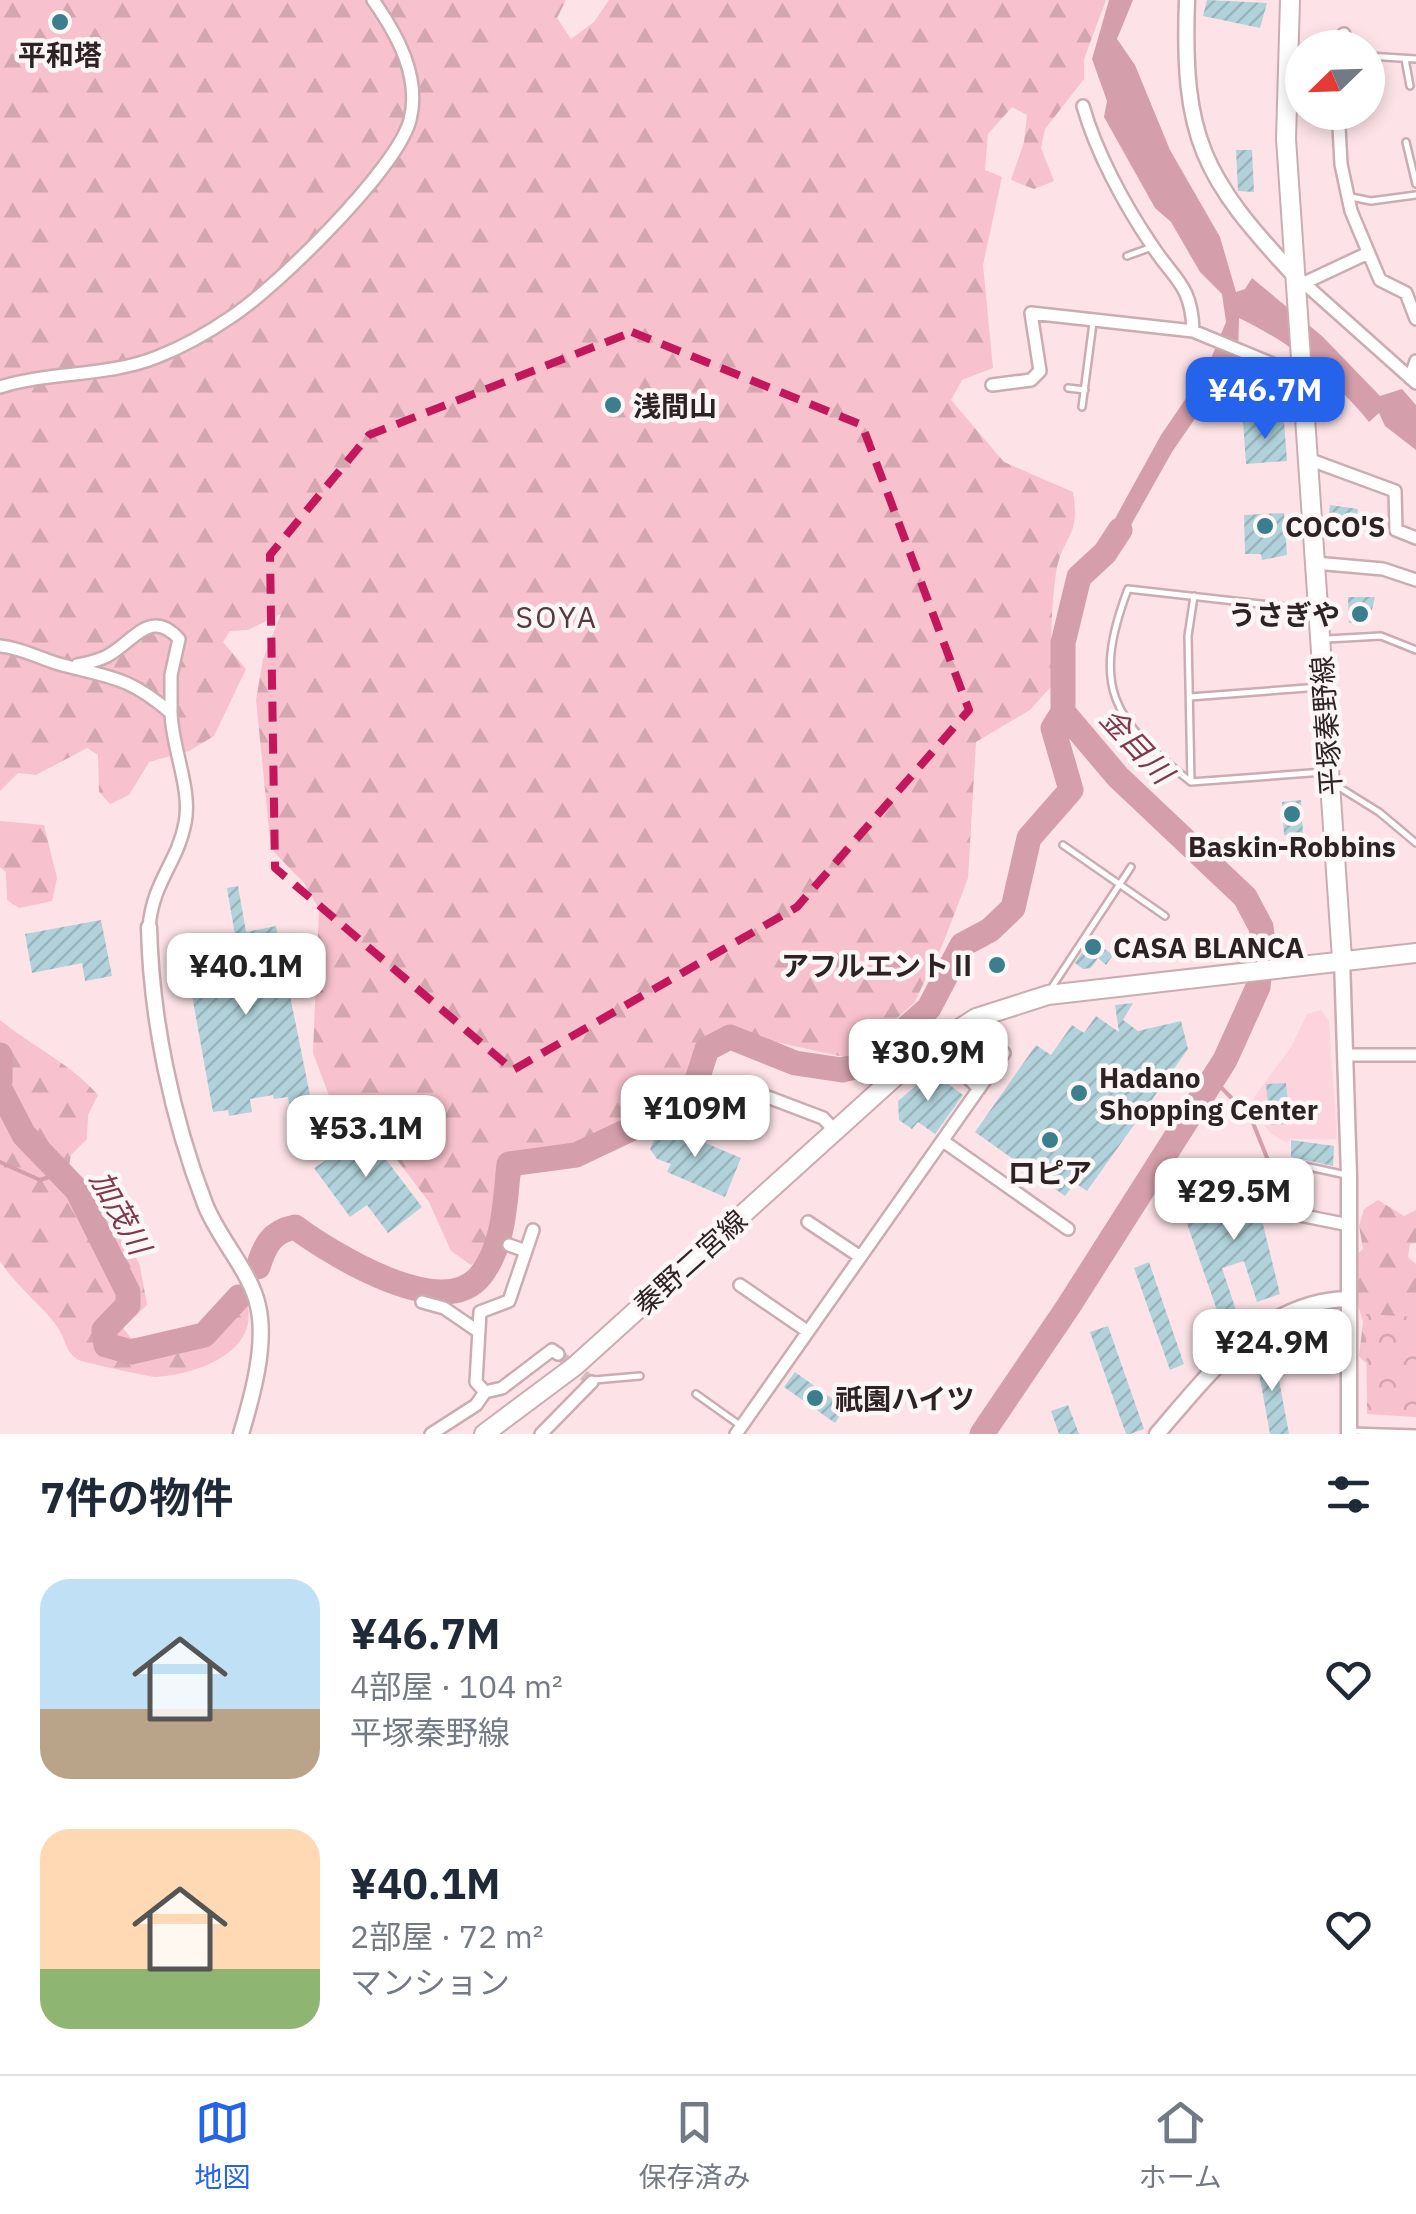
<!DOCTYPE html>
<html lang="ja">
<head>
<meta charset="utf-8">
<style>
  :root { --surface:#fff; --page:#f2f2f3; --text:#1f2937; --muted:#747a83; --line:#e0e1e3; --accent:#2563eb }
  body { margin:0; font-family:"IBM Plex Sans","Noto Sans JP",sans-serif; background:var(--page); color:var(--text); height:100vh; display:flex; flex-direction:column; font-size:38px; white-space:nowrap }
  * { box-sizing:border-box; margin:0 }
  p { font-size:32px; color:var(--muted) }
  .icon { flex:none; width:55px; height:55px; fill:none; stroke:currentColor; stroke-width:2; stroke-linecap:round; stroke-linejoin:round }
  .map { position:relative; height:1434px; overflow:hidden }
  .drawer { display:flex; flex-direction:column; background:var(--surface); flex:1 }
  .drawer>* { flex:none }
  .needle { width:65px; rotate:247deg }
  .controls { position:absolute; left:1285px; top:30px; display:grid; gap:20px }
  .controls a { display:grid; place-items:center; width:100px; height:100px; border-radius:50%; background:var(--surface); box-shadow:0 5px 15px #0003; font-size:50px }
  .price { position:absolute; translate:-50% -85px; padding:0 22px; border-radius:20px; background:#fff; color:#222; font-size:32px; line-height:65px; filter:drop-shadow(0 2px 5px #0008) }
  .price::after { content:''; position:absolute; left:50%; top:60px; width:30px; height:22px; margin-left:-15px; background:inherit; clip-path:polygon(0 0,100% 0,50% 100%) }
  .price.selected { background:var(--accent); color:#fff }
  ul { padding:0; list-style:none }
  li { display:flex; align-items:center; gap:30px; height:250px; padding:0 40px }
  li span { display:grid; place-items:center; flex:none; width:280px; height:200px; border-radius:30px; color:#555 }
  li>.icon { margin-inline-start:auto }
  span .icon { width:120px; height:120px; fill:#fffc; stroke-width:1 }
  li b { font-size:42px }
  h2 { display:flex; justify-content:space-between; align-items:center; height:120px; padding:0 40px; font-size:42px }
  .dock { display:flex; justify-content:space-around; align-items:center; height:140px; border-top:2px solid var(--line); background:var(--surface); font-size:28px; color:var(--muted) }
  .dock a { display:grid; justify-items:center; gap:5px }
  .dock .selected { color:var(--accent) }
  .map>svg:first-child { display:block }
  .built { fill:#fdd4dd }
  .forest { fill:url(#forest-firs) }
  .park { fill:url(#park-crowns) }
  .water { fill:#d49fab }
  .lines { fill:none; stroke-linecap:round; stroke-linejoin:round }
  .stream { stroke:#d49fab; stroke-width:4 }
  .river { stroke:#d49fab; stroke-width:25 }
  .building { fill:url(#building-hatch) }
  .minor-tunnel { stroke:#d4bcc1; stroke-width:11; stroke-dasharray:11 5.5; stroke-linecap:butt }
  .service-casing { stroke:#cbacb2; stroke-width:10 }
  .minor-casing { stroke:#cbacb2; stroke-width:16 }
  .tertiary-casing { stroke:#cbacb2; stroke-width:19 }
  .primary-casing { stroke:#cbacb2; stroke-width:22 }
  .service { stroke:#fff; stroke-width:5 }
  .minor { stroke:#fff; stroke-width:11 }
  .tertiary { stroke:#fff; stroke-width:14 }
  .primary { stroke:#fff; stroke-width:18 }
  .marked { fill:none; stroke:#c2185b; stroke-width:8; stroke-dasharray:20 12; stroke-linejoin:round }
  .poi-dot { fill:#3b7f8e; stroke:#fcf6f7; stroke-width:4 }
  .labels { text-anchor:middle; dominant-baseline:central; stroke-width:9; stroke-linejoin:round; paint-order:stroke }
  .poi-label { font-size:28px; font-weight:bold; fill:#2e2225; stroke:#fcf6f7; text-anchor:start }
  .street-label { font-size:28px; fill:#2e2225; stroke:#fcf6f7 }
  .neighbourhood-label { font-size:30px; letter-spacing:2.5px; fill:#543b40; stroke:#fcf6f7 }
  .water-label { font-size:30px; font-style:italic; fill:#7d3a4d; stroke:#fcf6f7 }
</style>
</head>
<body>
<div class="map">
<svg width="1416" height="1434" viewBox="0 0 1416 1434">
  <defs>
    <pattern id="forest-firs" width="22" height="20" patternUnits="userSpaceOnUse" patternTransform="scale(2.5)"><rect width="22" height="20" fill="#f7c1cd"/><path d="M5 1l3.5 6h-7zM16 11l3.5 6h-7z" fill="#d4a6b0"/></pattern>
    <pattern id="park-crowns" width="20" height="18" patternUnits="userSpaceOnUse" patternTransform="scale(2.5)"><rect width="20" height="18" fill="#f7c1cd"/><path d="M2 6a3 3 0 1 1 6 0M12 15a3 3 0 1 1 6 0" fill="none" stroke="#d4a6b0"/></pattern>
    <pattern id="building-hatch" width="6" height="6" patternUnits="userSpaceOnUse" patternTransform="scale(2.5)"><rect width="6" height="6" fill="#b1d2da"/><path d="M-1 1l2-2M0 6l6-6M5 7l2-2" fill="none" stroke="#99b4bb"/></pattern>
  </defs>
  <rect width="100%" height="100%" fill="#fde3e8"/>
  <path class="built" d="M1321,1010L1329,1021L1337,1139H1291L1287,1143L1270,1133L1253,1110L1254,1097L1291,1047L1307,1014Z"/>
  <path class="forest" d="M0,0H566L557,18L571,39L594,22L609,0H1106L1084,59V79L1045,129L1041,148L1054,181L1034,189L1011,180L1024,142L1027,115L1012,107L988,134L985,170L1002,177L983,265L993,368L962,380L951,400L1004,462L1073,492C1081,539 1062,535 1056,573C1051,610 1049,647 1055,682L1030,710L976,742L968,878L942,946L914,1003L863,1048L844,1057L741,1034L697,1059L676,1097L522,1172L499,1243L471,1265L451,1251L429,1202L365,1118L331,1101L313,1053L319,909L304,883L271,849L256,700L263,659L281,614L248,630L230,631L223,642L246,669L214,736L189,751L149,762L129,795L110,804L99,792L98,755L87,748L36,775L18,773L0,791Z
    M0,821L44,825L57,878L52,901L19,908L7,900L6,872L0,867Z
    M0,1020C32,1046 71,1064 98,1095L88,1115L87,1139L71,1155L67,1177L128,1241L140,1266L147,1305L123,1328L131,1338C165,1339 191,1342 216,1317C224,1309 225,1298 235,1290L244,1294C267,1349 201,1374 156,1377C151,1377 87,1363 81,1361C66,1354 67,1344 60,1331C49,1311 16,1287 0,1261Z
    M1378,1200L1404,1216L1416,1210V1243L1410,1244L1408,1257L1416,1264V1357L1368,1365L1359,1356L1363,1322L1357,1302L1355,1256L1363,1249L1359,1226L1364,1209Z"/>
  <path class="park" d="M1366,1314L1416,1317V1417L1367,1414Z"/>
  <path class="water" d="M1109,0H1133L1117,39L1135,65L1170,150L1220,237L1236,292L1245,289L1252,278L1322,336L1380,396L1402,389L1416,405V450L1385,426L1379,413L1369,422C1331,376 1293,344 1239,318L1238,356L1172,452L1113,557L1098,562L1112,524L1161,435L1208,366L1226,322L1222,294L1200,272L1171,222L1155,208L1104,117L1107,101L1092,59Z"/>
  <g class="lines">
    <path class="stream" d="M1212,1078L1251,1118L1274,1175
      M0,1162L40,1180L64,1172"/>
    <path class="river" d="M0,1055V1081
      M0,1089L24,1135L77,1190L128,1292V1305L104,1330L106,1345L131,1352L204,1335L239,1297
      M258,1267C265,1245 271,1232 295,1227C330,1253 443,1324 481,1275C505,1244 505,1200 509,1164L576,1155L648,1121L695,1086L707,1049L730,1037L795,1063L842,1070L866,1064L929,1008L962,945L990,930L1013,908L1029,838L1071,790L1053,728L1063,712
      M982,1434L1068,1307L1225,1060L1258,987L1263,943L1261,927L1245,897L1118,777L1063,712V643L1079,577L1105,553L1120,530"/>
  </g>
  <path class="building" d="M1207,0L1267,3L1260,28L1203,16Z
    M1236,150H1252L1254,192L1238,191Z
    M1241,375L1261,381L1254,404L1234,398Z
    M1259,420L1284,421L1287,461L1246,464L1243,421Z
    M1330,505L1358,509L1355,530L1327,526Z
    M1284,513L1287,555L1262,560L1261,554H1245L1244,515Z
    M1348,597H1375L1369,622L1349,623Z
    M1301,800L1303,834L1284,835L1282,802Z
    M238,886L246,932L276,926L311,1100L289,1104L288,1097L274,1099L273,1095L250,1099L252,1112L229,1116L228,1110L213,1112L188,973L195,971L191,949L208,946L207,940L235,935L227,888Z
    M101,920L112,976L85,981L82,963L32,973L25,934Z
    M1091,939L1113,955L1106,965L1098,958L1091,968L1083,969L1075,963Z
    M1133,1003L1123,1020L1138,1031L1181,1021L1188,1049L1087,1191L1075,1183L1065,1196L975,1132L1036,1045L1051,1055L1072,1025L1084,1033L1096,1016L1119,1032L1115,1005Z
    M932,1072L963,1095L935,1134L918,1122L912,1129L899,1120L898,1101Z
    M1286,1083L1290,1124L1270,1125L1266,1084Z
    M359,1124L422,1207L388,1233L367,1205L350,1217L314,1168L331,1157L325,1150Z
    M661,1124L741,1158L725,1197L667,1172L671,1164L657,1159L650,1149Z
    M1291,1140L1334,1146L1333,1166L1291,1157Z
    M1288,1168L1307,1173L1295,1205L1277,1198Z
    M1251,1175L1280,1294L1257,1302L1244,1261L1222,1268L1236,1310L1219,1316L1183,1212L1200,1206L1204,1216L1225,1209L1217,1186Z
    M1149,1262L1184,1364L1170,1370L1134,1268Z
    M1309,1325H1330L1332,1370H1310Z
    M1108,1326L1144,1429L1130,1434H1126L1090,1332Z
    M1274,1353L1289,1434H1270L1256,1356Z
    M795,1372L845,1408L835,1423L784,1387Z
    M1068,1405L1079,1434H1059L1051,1411Z"/>
  <g class="lines">
    <path class="minor-tunnel" d="M558,1354L592,1382"/>
    <g class="service-casing">
      <path id="service" d="M1368,56L1416,59
        M1405,59L1410,86
        M1406,142L1416,184
        M1351,197L1371,201L1416,195
        M1127,256L1152,247
        M1068,388L1085,390
        M1082,407L1093,323
        M1315,610L1128,589C1091,687 1112,720 1191,782L1324,772
        M1327,639L1381,636L1416,650
        M1190,697L1320,687
        M1191,782L1188,636L1194,596
        M1334,784L1379,812L1416,843
        M1063,845L1165,916
        M1052,987L1131,867
        M1291,1163L1346,1175
        M594,1380L640,1376
        M696,1394L741,1426
        M1349,1431L1416,1433"/>
    </g>
    <g class="minor-casing">
      <path id="minor" d="M1342,48L1344,34
        M1083,106C1096,152 1124,204 1151,244C1173,279 1192,284 1193,331
        M1348,112L1339,127L1341,164L1351,211L1380,280L1406,293L1416,319
        M1296,276L1416,383
        M1302,284L1368,253
        M1410,378L1416,361
        M992,385L1031,380L1040,371L1031,313L1193,331L1302,376
        M0,387C51,371 107,377 157,357C183,347 209,332 231,317C276,288 397,169 410,120C421,77 397,34 373,0
        M1308,459L1395,491L1396,530L1416,538
        M1315,563L1383,569L1416,580
        M0,646C22,648 38,658 59,664C111,678 128,676 171,713C172,748 192,790 185,823C178,862 153,881 149,927
        M77,665C87,663 98,661 107,656C133,642 151,607 179,639L171,675V713
        M935,1044L979,1089
        M1346,1055H1416
        M706,1110L731,1090L744,1088L823,1118L835,1131
        M943,1141L1068,1229
        M1276,1180L1266,1199L1269,1209L1349,1225
        M808,1222L859,1256
        M509,1245L526,1251
        M740,1285L807,1331
        M422,1302L444,1308L479,1332
        M485,1392L476,1382L480,1312L509,1301L533,1230
        M431,1434L476,1405L485,1392L502,1388L552,1350L558,1354
        M541,1434L592,1382
        M736,1434L1004,1053"/>
    </g>
    <g class="tertiary-casing">
      <path id="tertiary" d="M1187,0C1182,137 1202,177 1295,276
        M149,927C151,1019 172,1118 205,1204C218,1238 251,1272 258,1306C267,1345 252,1397 241,1434
        M1342,959L1349,1176V1434
        M1157,1434C1209,1374 1262,1301 1348,1299"/>
    </g>
    <g class="primary-casing">
      <path id="primary" d="M1290,0L1286,139L1342,959
        M484,1434L575,1366L919,1055L976,1018L1048,995L1416,953"/>
    </g>
    <use href="#service" class="service"/>
    <use href="#minor" class="minor"/>
    <use href="#tertiary" class="tertiary"/>
    <use href="#primary" class="primary"/>
  </g>
  <path class="marked" d="M632,332L862,425L969,710L797,907L513,1070L275,868L270,555L369,435Z"/>
  <g class="poi-dot">
    <circle cx="60" cy="22" r="10"/>
    <circle cx="613" cy="405" r="10"/>
    <circle cx="1265" cy="526" r="10"/>
    <circle cx="1360" cy="614" r="10"/>
    <circle cx="1292" cy="814" r="10"/>
    <circle cx="1093" cy="947" r="10"/>
    <circle cx="997" cy="965" r="10"/>
    <circle cx="1079" cy="1093" r="10"/>
    <circle cx="1050" cy="1140" r="10"/>
    <circle cx="815" cy="1398" r="10"/>
  </g>
  <g class="labels">
    <g class="poi-label">
      <text x="60" y="54" text-anchor="middle">平和塔</text>
      <text x="633" y="405">浅間山</text>
      <text x="1285" y="526">COCO'S</text>
      <text x="1340" y="614" text-anchor="end">うさぎや</text>
      <text x="1292" y="846" text-anchor="middle">Baskin-Robbins</text>
      <text x="1113" y="947">CASA BLANCA</text>
      <text x="977" y="965" text-anchor="end">アフルエントⅡ</text>
      <text x="1099" y="1077">Hadano<tspan x="1099" dy="32">Shopping Center</tspan></text>
      <text x="1050" y="1172" text-anchor="middle">ロピア</text>
      <text x="835" y="1398">祇園ハイツ</text>
    </g>
    <g class="street-label">
      <text transform="translate(1326 726) rotate(-94)">平塚秦野線</text>
      <text transform="translate(690 1262) rotate(-42)">秦野二宮線</text>
    </g>
    <g class="neighbourhood-label">
      <text x="557" y="616">SOYA</text>
    </g>
    <g class="water-label">
      <text transform="translate(1137 745) rotate(47)">金目川</text>
      <text transform="translate(121 1212) rotate(61)">加茂川</text>
    </g>
  </g>
</svg>
<div class="controls">
<a><svg class="needle" viewBox="-14 -14 28 28"><path d="M0-13l5 13h-10z" fill="#e53935"/><path d="M0 13l5-13h-10z" fill="#747a83"/></svg></a>
</div>
<b class="price selected" style="left:1265px;top:442px">¥46.7M</b>
<b class="price" style="left:246px;top:1018px">¥40.1M</b>
<b class="price" style="left:928px;top:1104px">¥30.9M</b>
<b class="price" style="left:695px;top:1160px">¥109M</b>
<b class="price" style="left:366px;top:1180px">¥53.1M</b>
<b class="price" style="left:1234px;top:1243px">¥29.5M</b>
<b class="price" style="left:1272px;top:1394px">¥24.9M</b>
</div>
<section class="drawer">
<h2>7件の物件<svg class="icon" aria-label="filters" viewBox="0 0 24 24"><path d="M4 7h16M4 17h16"/><circle cx="9" cy="7" r="2"/><circle cx="15" cy="17" r="2"/></svg></h2>
<ul>
<li><span style="background:linear-gradient(#bfe0f5 65%,#b9a48a 0)"><svg class="icon" aria-label="home" viewBox="0 0 24 24"><path d="M3 11l9-7 9 7M6 9v11h12V9"/></svg></span><div><b>¥46.7M</b><p>4部屋 · 104 m²</p><p>平塚秦野線</p></div><svg class="icon" aria-label="heart" viewBox="0 0 24 24"><path d="M12 20l-8-8c-3-5 5-10 8-4 3-6 11-1 8 4z"/></svg></li>
<li><span style="background:linear-gradient(#ffd9b3 70%,#8fb573 0)"><svg class="icon" aria-label="home" viewBox="0 0 24 24"><path d="M3 11l9-7 9 7M6 9v11h12V9"/></svg></span><div><b>¥40.1M</b><p>2部屋 · 72 m²</p><p>マンション</p></div><svg class="icon" aria-label="heart" viewBox="0 0 24 24"><path d="M12 20l-8-8c-3-5 5-10 8-4 3-6 11-1 8 4z"/></svg></li>
</ul>
</section>
<nav class="dock">
<a class="selected"><svg class="icon" aria-label="map" viewBox="0 0 24 24"><path d="M3 6l6-2 6 2 6-2v14l-6 2-6-2-6 2zM9 4v14M15 6v14"/></svg>地図</a>
<a><svg class="icon" aria-label="saved" viewBox="0 0 24 24"><path d="M7 4h10v16l-5-4-5 4z"/></svg>保存済み</a>
<a><svg class="icon" aria-label="home" viewBox="0 0 24 24"><path d="M3 11l9-7 9 7M6 9v11h12V9"/></svg>ホーム</a>
</nav>
</body>
</html>
